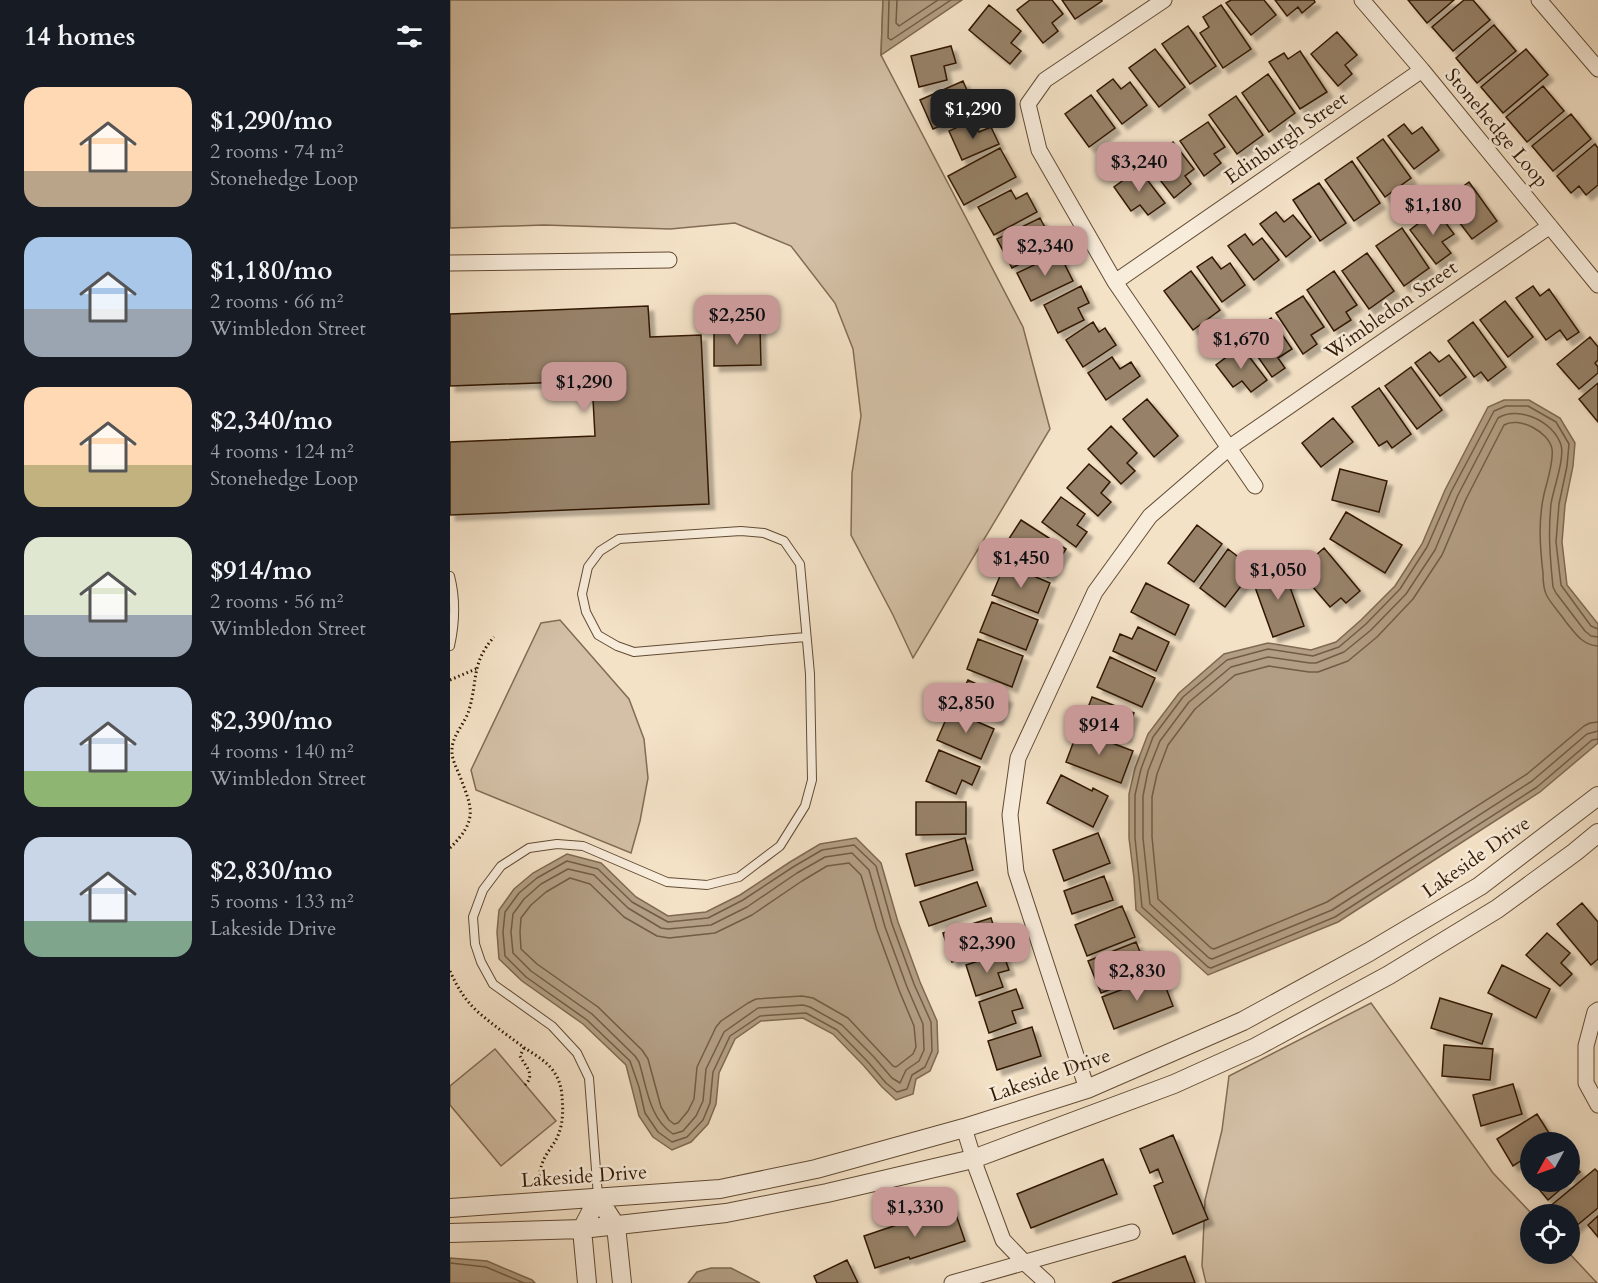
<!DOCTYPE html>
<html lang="en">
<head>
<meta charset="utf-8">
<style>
  :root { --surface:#171b24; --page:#242831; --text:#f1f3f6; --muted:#9ea1a6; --accent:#c59692 }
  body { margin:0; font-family:Cardo,serif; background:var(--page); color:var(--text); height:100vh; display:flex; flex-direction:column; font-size:22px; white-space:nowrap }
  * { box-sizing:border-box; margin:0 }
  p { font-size:20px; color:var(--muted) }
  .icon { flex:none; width:33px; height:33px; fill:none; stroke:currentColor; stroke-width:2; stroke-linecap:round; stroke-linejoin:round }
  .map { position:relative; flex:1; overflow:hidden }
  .sheet { display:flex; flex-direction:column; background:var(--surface); width:450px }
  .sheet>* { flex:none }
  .needle { width:39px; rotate:230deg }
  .fabs { position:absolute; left:1070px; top:1132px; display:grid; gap:12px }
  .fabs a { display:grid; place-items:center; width:60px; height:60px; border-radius:50%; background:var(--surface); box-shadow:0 3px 15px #0003; font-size:30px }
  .price { position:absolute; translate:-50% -51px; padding:0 14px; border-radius:12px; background:var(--accent); color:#111; font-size:20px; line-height:39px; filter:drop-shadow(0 2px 3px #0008) }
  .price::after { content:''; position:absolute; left:50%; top:36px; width:18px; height:14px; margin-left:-9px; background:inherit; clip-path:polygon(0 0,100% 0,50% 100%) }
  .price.on { background:#222; color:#fff }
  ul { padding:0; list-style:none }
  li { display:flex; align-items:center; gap:18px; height:150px; padding:0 24px }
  li span { display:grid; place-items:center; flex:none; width:168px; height:120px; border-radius:18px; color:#555 }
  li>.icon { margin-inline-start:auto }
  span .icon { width:72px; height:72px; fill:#fffc; stroke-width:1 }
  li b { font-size:26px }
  h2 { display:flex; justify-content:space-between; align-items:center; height:72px; padding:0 24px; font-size:26px }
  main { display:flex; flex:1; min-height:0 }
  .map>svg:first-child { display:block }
  .green { fill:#d3c0a6; stroke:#826c54; stroke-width:1.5 }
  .water { fill:#b29e84; stroke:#7f6950; stroke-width:1.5 }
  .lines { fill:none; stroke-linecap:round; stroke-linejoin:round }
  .shore { stroke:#725c44; stroke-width:1.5 }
  .building { fill:#978269; stroke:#321903; stroke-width:1.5; filter:url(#shadow) }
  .service-casing { stroke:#624b34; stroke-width:10 }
  .minor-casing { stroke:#624b34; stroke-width:17 }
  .tertiary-casing { stroke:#624b34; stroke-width:20 }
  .path { stroke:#321903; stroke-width:3; stroke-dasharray:1.5 3; stroke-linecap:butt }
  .service { stroke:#f8ecdb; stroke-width:8 }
  .minor { stroke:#f8ecdb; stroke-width:15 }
  .tertiary { stroke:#f8ecdb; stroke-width:18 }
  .labels { text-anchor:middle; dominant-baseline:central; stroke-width:5; stroke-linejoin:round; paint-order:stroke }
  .street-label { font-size:20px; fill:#321903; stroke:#f8ecdb }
</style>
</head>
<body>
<main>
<section class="sheet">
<h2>14 homes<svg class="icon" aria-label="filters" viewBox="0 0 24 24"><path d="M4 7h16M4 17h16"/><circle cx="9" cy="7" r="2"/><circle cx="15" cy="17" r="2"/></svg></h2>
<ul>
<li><span style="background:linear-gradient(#ffd9b3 70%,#b9a48a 0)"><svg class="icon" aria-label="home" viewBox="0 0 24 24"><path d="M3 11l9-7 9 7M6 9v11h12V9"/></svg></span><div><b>$1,290/mo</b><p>2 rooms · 74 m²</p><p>Stonehedge Loop</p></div></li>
<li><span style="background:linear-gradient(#a9c7e8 60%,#9aa5b1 0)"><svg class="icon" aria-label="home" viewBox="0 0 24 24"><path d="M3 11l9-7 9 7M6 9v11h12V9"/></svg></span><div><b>$1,180/mo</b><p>2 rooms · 66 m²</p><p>Wimbledon Street</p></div></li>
<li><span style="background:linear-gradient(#ffd9b3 65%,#c2b280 0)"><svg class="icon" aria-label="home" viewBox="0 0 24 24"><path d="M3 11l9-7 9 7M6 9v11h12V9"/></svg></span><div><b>$2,340/mo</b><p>4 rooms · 124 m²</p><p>Stonehedge Loop</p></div></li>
<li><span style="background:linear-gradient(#dfe7d0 65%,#9aa5b1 0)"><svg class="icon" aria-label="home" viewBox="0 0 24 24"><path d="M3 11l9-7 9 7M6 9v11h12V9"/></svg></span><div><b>$914/mo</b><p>2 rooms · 56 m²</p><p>Wimbledon Street</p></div></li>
<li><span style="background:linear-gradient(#c9d6e8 70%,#8fb573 0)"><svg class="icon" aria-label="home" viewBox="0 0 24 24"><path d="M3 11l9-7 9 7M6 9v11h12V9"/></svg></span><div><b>$2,390/mo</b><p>4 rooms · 140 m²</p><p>Wimbledon Street</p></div></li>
<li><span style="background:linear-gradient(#c9d6e8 70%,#7fa58c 0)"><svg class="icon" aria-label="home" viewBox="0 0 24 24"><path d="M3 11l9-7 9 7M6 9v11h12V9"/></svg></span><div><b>$2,830/mo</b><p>5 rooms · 133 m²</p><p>Lakeside Drive</p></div></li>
</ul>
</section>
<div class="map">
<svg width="1148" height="1283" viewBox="0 0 1148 1283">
  <defs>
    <filter id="shadow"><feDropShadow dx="5.5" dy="5.5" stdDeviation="1.5" flood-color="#0004"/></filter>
  </defs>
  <rect width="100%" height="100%" fill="#f4e2c7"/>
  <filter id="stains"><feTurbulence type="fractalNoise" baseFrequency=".00333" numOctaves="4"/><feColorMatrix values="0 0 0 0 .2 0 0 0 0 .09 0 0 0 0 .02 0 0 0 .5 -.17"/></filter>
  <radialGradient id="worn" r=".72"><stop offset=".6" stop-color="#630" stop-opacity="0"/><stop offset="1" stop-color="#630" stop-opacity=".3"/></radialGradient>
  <path class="green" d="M0,0H433L431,55L573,327L600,429L463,658L443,615L401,535L402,473L411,416L403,349L385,303L341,246L285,223L220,229L94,225L0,228Z
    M110,620L179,699L194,739L198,778L190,821L181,853L26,790L21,770L91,623Z
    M921,1003L1043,1173L1083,1215H1080V1254L1119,1253L1147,1283H756L752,1266L755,1200L772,1130L779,1076Z
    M45,1049L106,1121L51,1166L0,1105V1086Z"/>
  <path class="water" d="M433,0H512L431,55Z
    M1054,400H1079L1110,418L1125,443L1123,466L1115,505L1112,542L1117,585L1148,624V743L1090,792L888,922L758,975L686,910L684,878L679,838V794L685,768L698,734L729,693L774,654L818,643L861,650L886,642L911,620L945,586L972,544L995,490L1038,407Z
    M406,838L431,863L448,922L470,982L487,1021L488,1052L480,1071L466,1079L463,1094L446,1100L432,1087L414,1066L383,1034L353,1018L311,1021L285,1039L269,1073L266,1104L258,1124L241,1142L222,1150L203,1137L189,1116L176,1065L133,1024L72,981L49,959L47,932L49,910L64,889L83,873L117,854L151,863L186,897L218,916L256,912L290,895L340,862L370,844Z
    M0,1258L37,1261L82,1280L85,1283H0Z
    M261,1268H281L310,1283H238L247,1272Z"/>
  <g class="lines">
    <path class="shore" d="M439,0L438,38L441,40L501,0
      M447,0L446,23L449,26L488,0
      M1148,629L1141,626L1111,585L1106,542L1109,504L1117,466L1119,444L1106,422L1078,406H1056L1044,411L1001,492L977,547L950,589L916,624L889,647L863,656L818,649L777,660L733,697L703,737L691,769L685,795V838L692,907L758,967L761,968L885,917L1087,787L1142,740L1148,739
      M1148,637L1141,636L1135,631L1106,593L1103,587C1100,557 1098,534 1101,504C1103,490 1115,458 1111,445C1104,422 1069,405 1048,418L1008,495L985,550L956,594L921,630L894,652L866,663H860L818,657L781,667L739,702L710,741L698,771L693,796V838L700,904L759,958L762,959L882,910L1082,781L1137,734L1148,731
      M1148,646C1132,645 1125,633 1116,622C1110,613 1102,605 1097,596C1093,589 1093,580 1093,573C1090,547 1088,521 1094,494C1097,482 1104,461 1102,449C1099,432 1069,416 1054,425L1016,499L992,555L963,599L927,637L898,661L868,672H859L819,666L785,675L745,709L718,745L707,774L702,797V837L708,899L761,948L764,949L877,902L1077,774L1134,726L1140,723L1148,722
      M404,845L426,866L442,924L464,984L481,1022L482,1051L475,1067L462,1075L457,1089L447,1092L436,1083L418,1062L387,1030L356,1013L310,1016L280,1036L263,1072L260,1103L253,1120L237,1137L222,1142L208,1132L195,1113L189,1087L180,1061L137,1020L76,977L55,956L53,932L55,912L69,893L87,878L117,861L148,869L182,902L218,922L258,918L293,900L343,867L372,850Z
      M402,853L419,870L435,927L457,987L473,1024L474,1050L469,1061L456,1070L450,1083L442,1078L424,1057L392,1025L360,1007L353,1005L308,1008L274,1032L256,1069L253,1101L246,1116L233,1131L223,1134C199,1118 197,1088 189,1062L185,1056L142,1014L81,971L63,953L61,932L63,914L74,899L91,884L118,869L144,875L178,908L211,928L218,929L261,925L297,907L347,873L375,857Z
      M399,863L411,875L427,930L449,990L464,1026L466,1047L463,1054L446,1067L443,1066L398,1018L363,998L352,996L306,999L298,1003L271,1021L266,1027L247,1067L244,1099L238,1111L228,1123L224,1124L219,1120L211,1107L198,1059L192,1050L148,1007L87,964L71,949L70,932L71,918L81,905L96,892L120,878L140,884L174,917L207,936L219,938L265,933L302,915L352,881L377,866Z
      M0,1263L36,1267L74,1283"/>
  </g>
  <path class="building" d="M580,0H602L613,14L602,23L608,31L593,43L567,10Z
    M612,0H652V1L625,19Z
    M781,0H814L826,15L801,35L776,3Z
    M825,0H864L865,2L852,13L848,7L837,16Z
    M958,0H1004L977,23Z
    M1014,0H1023L1040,20L1003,51L982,27Z
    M539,5L571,31L561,43L571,51L560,64L519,30Z
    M771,5L801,49L773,68L750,33L759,27L753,17Z
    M1044,25L1066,51L1027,83L1006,58Z
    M738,26L766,66L740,84L712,44Z
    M887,32L907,55L895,65L902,74L888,86L861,54Z
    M501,46L506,63L494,66L497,80L469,87L461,56Z
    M705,49L735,87L709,107L679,68Z
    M1076,49L1098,75L1053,113L1031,87Z
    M850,51L877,92L850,109L819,62L834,53L838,59Z
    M818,74L845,113L819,132L792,93Z
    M663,79L671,89L680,82L697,105L672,124L647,91Z
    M513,81L526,111L483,129L470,100Z
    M1093,86L1114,111L1077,142L1056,117Z
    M641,95L665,128L639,147L615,114Z
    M786,96L813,135L787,154L759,115Z
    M1121,114L1141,139L1103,171L1082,146Z
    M523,120L529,132L541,127L549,144L512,160L499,131Z
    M758,122L775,147L764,154L771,163L754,176L730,141Z
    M954,124L962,134L972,127L989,150L964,169L938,136Z
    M933,139L961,178L935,197L907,158Z
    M723,142L744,169L735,176L741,184L724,198L697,163Z
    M1145,144L1148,148V185L1136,195L1129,186L1121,193L1107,176Z
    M550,148L566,177L514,205L498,176Z
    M902,161L930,203L904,221L875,180Z
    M689,169L715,203L698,215L690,205L681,211L664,187Z
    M1019,182L1047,221L1022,239L993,201Z
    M869,183L896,223L870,241L843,200Z
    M561,190L566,199L577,193L587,212L544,235L528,207Z
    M986,210L1004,234L992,242L1001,253L986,264L960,230Z
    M826,212L834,222L843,215L861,237L836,257L810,224Z
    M590,218L605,246L562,268L547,239Z
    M952,228L979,268L954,286L926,246Z
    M795,234L803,245L812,238L829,260L804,280L778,246Z
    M609,253L623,281L581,301L567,273Z
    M917,253L944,291L919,309L892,271Z
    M762,257L771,269L780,263L795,285L772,302L747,267Z
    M741,271L770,310L743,330L714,291Z
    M884,271L907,305L896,312L901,320L884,331L857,290Z
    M631,286L639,303L628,308L634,320L608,333L594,305Z
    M1083,286L1090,296L1099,289L1129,332L1117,340L1110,330L1096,340L1066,298Z
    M853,296L874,327L861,335L867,344L853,354L826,313Z
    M1055,301L1083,337L1058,357L1030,320Z
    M198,306L200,337L251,335L259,504L0,515V442L145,436L142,381L0,386V314Z
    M821,318L842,349L828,358L835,368L822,377L794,337Z
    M643,322L649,332L655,328L666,345L633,367L616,340Z
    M1023,322L1056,367L1038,381L1031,372L1024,377L998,341Z
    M264,327H310L311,365L264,366Z
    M1140,337L1148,347V360L1145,363L1148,367V373L1129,389L1107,364Z
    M791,346L817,380L801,392L792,381L783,387L766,365Z
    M980,352L989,362L999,355L1016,377L990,396L965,363Z
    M662,357L670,369L681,362L690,376L656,400L638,373Z
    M961,367L992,410L967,429L935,386Z
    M1148,383V422L1129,399Z
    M929,388L961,434L942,448L937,441L929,446L902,407Z
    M697,399L728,436L704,457L673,419Z
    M883,418L903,442L871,467L852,443Z
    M661,426L687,453L677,463L685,471L671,484L638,449Z
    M639,464L660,482L651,493L661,502L648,516L617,488Z
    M890,469L937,481L929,512L882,500Z
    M611,497L635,514L627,525L637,532L626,547L592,522Z
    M896,512L952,545L935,573L880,539Z
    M571,520L616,549L598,577L553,548Z
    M747,525L772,544L744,582L718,563Z
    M874,548L910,591L896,603L891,598L880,607L857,580L867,572L858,562Z
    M778,549L804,569L775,607L750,588Z
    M555,564L600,583L588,613L542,595Z
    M832,565L854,626L823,637L801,576Z
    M696,583L739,605L725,635L681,612Z
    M542,602L588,620L576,650L530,632Z
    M688,627L719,642L706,671L663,651L670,634L682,639Z
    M528,639L573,656L562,687L517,669Z
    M660,657L705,678L692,707L647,687Z
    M518,680L557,698L547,720L508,701Z
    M642,697L684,713L675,737L633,721Z
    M500,710L544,729L531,759L487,740Z
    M628,730L683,751L671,783L616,762Z
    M489,750L530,767L522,785L512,780L506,794L476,781Z
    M611,775L642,791L643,788L658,796L643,827L597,803Z
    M466,802H516V834L466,835Z
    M648,833L660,863L614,881L603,850Z
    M515,838L523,870L465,886L456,854Z
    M654,876L663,900L622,914L614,891Z
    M527,882L536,906L479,926L470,902Z
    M1132,903L1148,922V959L1141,965L1107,924Z
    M672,906L685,937L637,956L625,925Z
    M541,918L550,946L502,962L493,933Z
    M1097,933L1120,953L1111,963L1122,974L1110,986L1076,955Z
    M686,942L699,974L651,993L638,961Z
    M553,953L559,970L548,973L553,987L526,996L516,965Z
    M1052,965L1100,989L1086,1018L1038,993Z
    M711,975L723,1006L664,1029L652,997Z
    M566,989L573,1008L562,1011L566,1023L539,1033L529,1002Z
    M990,998L1042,1014L1032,1044L981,1028Z
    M582,1027L591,1056L547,1070L538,1041Z
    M994,1045L1043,1049L1040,1080L992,1076Z
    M1063,1084L1072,1114L1031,1126L1023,1095Z
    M1087,1114L1104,1141L1100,1143H1080V1155L1063,1166L1047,1139Z
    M723,1135L758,1219L723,1234L704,1186L713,1182L708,1169L700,1173L690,1149Z
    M653,1159L667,1194L581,1228L567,1194Z
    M1119,1159L1130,1172L1119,1182Z
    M1145,1169L1148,1172V1208L1119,1232V1215H1104L1098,1208Z
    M1083,1182H1119L1098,1200Z
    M503,1206L515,1241L460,1259L459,1257L425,1268L414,1236Z
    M1148,1216V1237L1138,1225Z
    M735,1256L745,1283H662Z
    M397,1260L408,1283H367L364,1276Z"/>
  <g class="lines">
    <g class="service-casing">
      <path id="service" d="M0,576C6,599 5,623 0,646
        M148,1196L139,1078L127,1053L102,1026L43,984L31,962L25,944L23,917L33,890L51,866L79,848L107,844L133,846L217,882L257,885L289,877L330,846L355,806L362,780L360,674L350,564L334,541L314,533L291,531L169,539L150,551L138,567L132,594L136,612L148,635L167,646L184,652L356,637"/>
    </g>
    <g class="minor-casing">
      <path id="minor" d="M714,0L595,80L578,104L589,150L665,282L805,486
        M912,0L972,70L1148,285
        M1089,0L1148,69
        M0,263L219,260
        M665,282L972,70
        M1148,1010L1145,1012L1136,1046V1083L1148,1105
        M637,1089L566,872L560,815L568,758L645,592L700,516L780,447L1100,226
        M514,1128L527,1170L553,1240L575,1263L597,1283
        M502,1283L682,1232"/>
    </g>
    <g class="tertiary-casing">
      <path id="tertiary" d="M148,1198L166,1226L172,1283
        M0,1208L270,1189L366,1169L514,1128L637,1089L793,1021L919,952L1030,886L1148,796
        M0,1233L132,1229L276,1213L377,1193L523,1159L724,1084L806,1047L939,975L1047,909L1125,852L1148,833
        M137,1283L132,1229L148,1198"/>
    </g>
    <path class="path" d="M0,680L26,669
      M0,848C29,819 22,808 9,774C6,767 2,759 2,752C1,736 15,724 19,710C28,680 21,663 44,637
      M0,971C7,987 15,1000 28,1012C42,1024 57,1035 72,1046C83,1054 96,1060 104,1072C109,1079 112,1089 112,1098C113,1106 113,1117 111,1126C106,1150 87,1154 90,1185
      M74,1048L70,1056C75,1066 86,1074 75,1085"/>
    <use href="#service" class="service"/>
    <use href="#minor" class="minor"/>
    <use href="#tertiary" class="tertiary"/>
  </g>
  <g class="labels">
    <g class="street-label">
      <text transform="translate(1047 128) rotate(50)">Stonehedge Loop</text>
      <text transform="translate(836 138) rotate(-35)">Edinburgh Street</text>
      <text transform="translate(941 310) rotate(-35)">Wimbledon Street</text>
      <text transform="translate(1026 857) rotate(-35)">Lakeside Drive</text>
      <text transform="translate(600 1075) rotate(-19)">Lakeside Drive</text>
      <text transform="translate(134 1176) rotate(-4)">Lakeside Drive</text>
    </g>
  </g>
  <rect width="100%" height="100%" filter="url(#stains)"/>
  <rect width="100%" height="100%" fill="url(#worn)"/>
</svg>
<div class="fabs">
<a><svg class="needle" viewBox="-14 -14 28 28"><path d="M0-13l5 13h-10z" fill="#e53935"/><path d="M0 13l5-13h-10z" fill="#9ea1a6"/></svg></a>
<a><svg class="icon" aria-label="locate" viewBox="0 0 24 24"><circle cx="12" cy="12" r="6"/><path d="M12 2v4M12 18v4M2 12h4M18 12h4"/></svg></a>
</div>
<b class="price on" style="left:523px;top:140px">$1,290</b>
<b class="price" style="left:689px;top:193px">$3,240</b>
<b class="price" style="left:983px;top:236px">$1,180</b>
<b class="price" style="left:595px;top:277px">$2,340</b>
<b class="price" style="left:287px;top:346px">$2,250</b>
<b class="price" style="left:791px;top:370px">$1,670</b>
<b class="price" style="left:134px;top:413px">$1,290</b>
<b class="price" style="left:571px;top:589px">$1,450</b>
<b class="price" style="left:828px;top:601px">$1,050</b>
<b class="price" style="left:516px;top:734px">$2,850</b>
<b class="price" style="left:649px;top:756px">$914</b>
<b class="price" style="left:537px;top:974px">$2,390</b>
<b class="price" style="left:687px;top:1002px">$2,830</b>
<b class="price" style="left:465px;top:1238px">$1,330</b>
</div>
</main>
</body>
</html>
